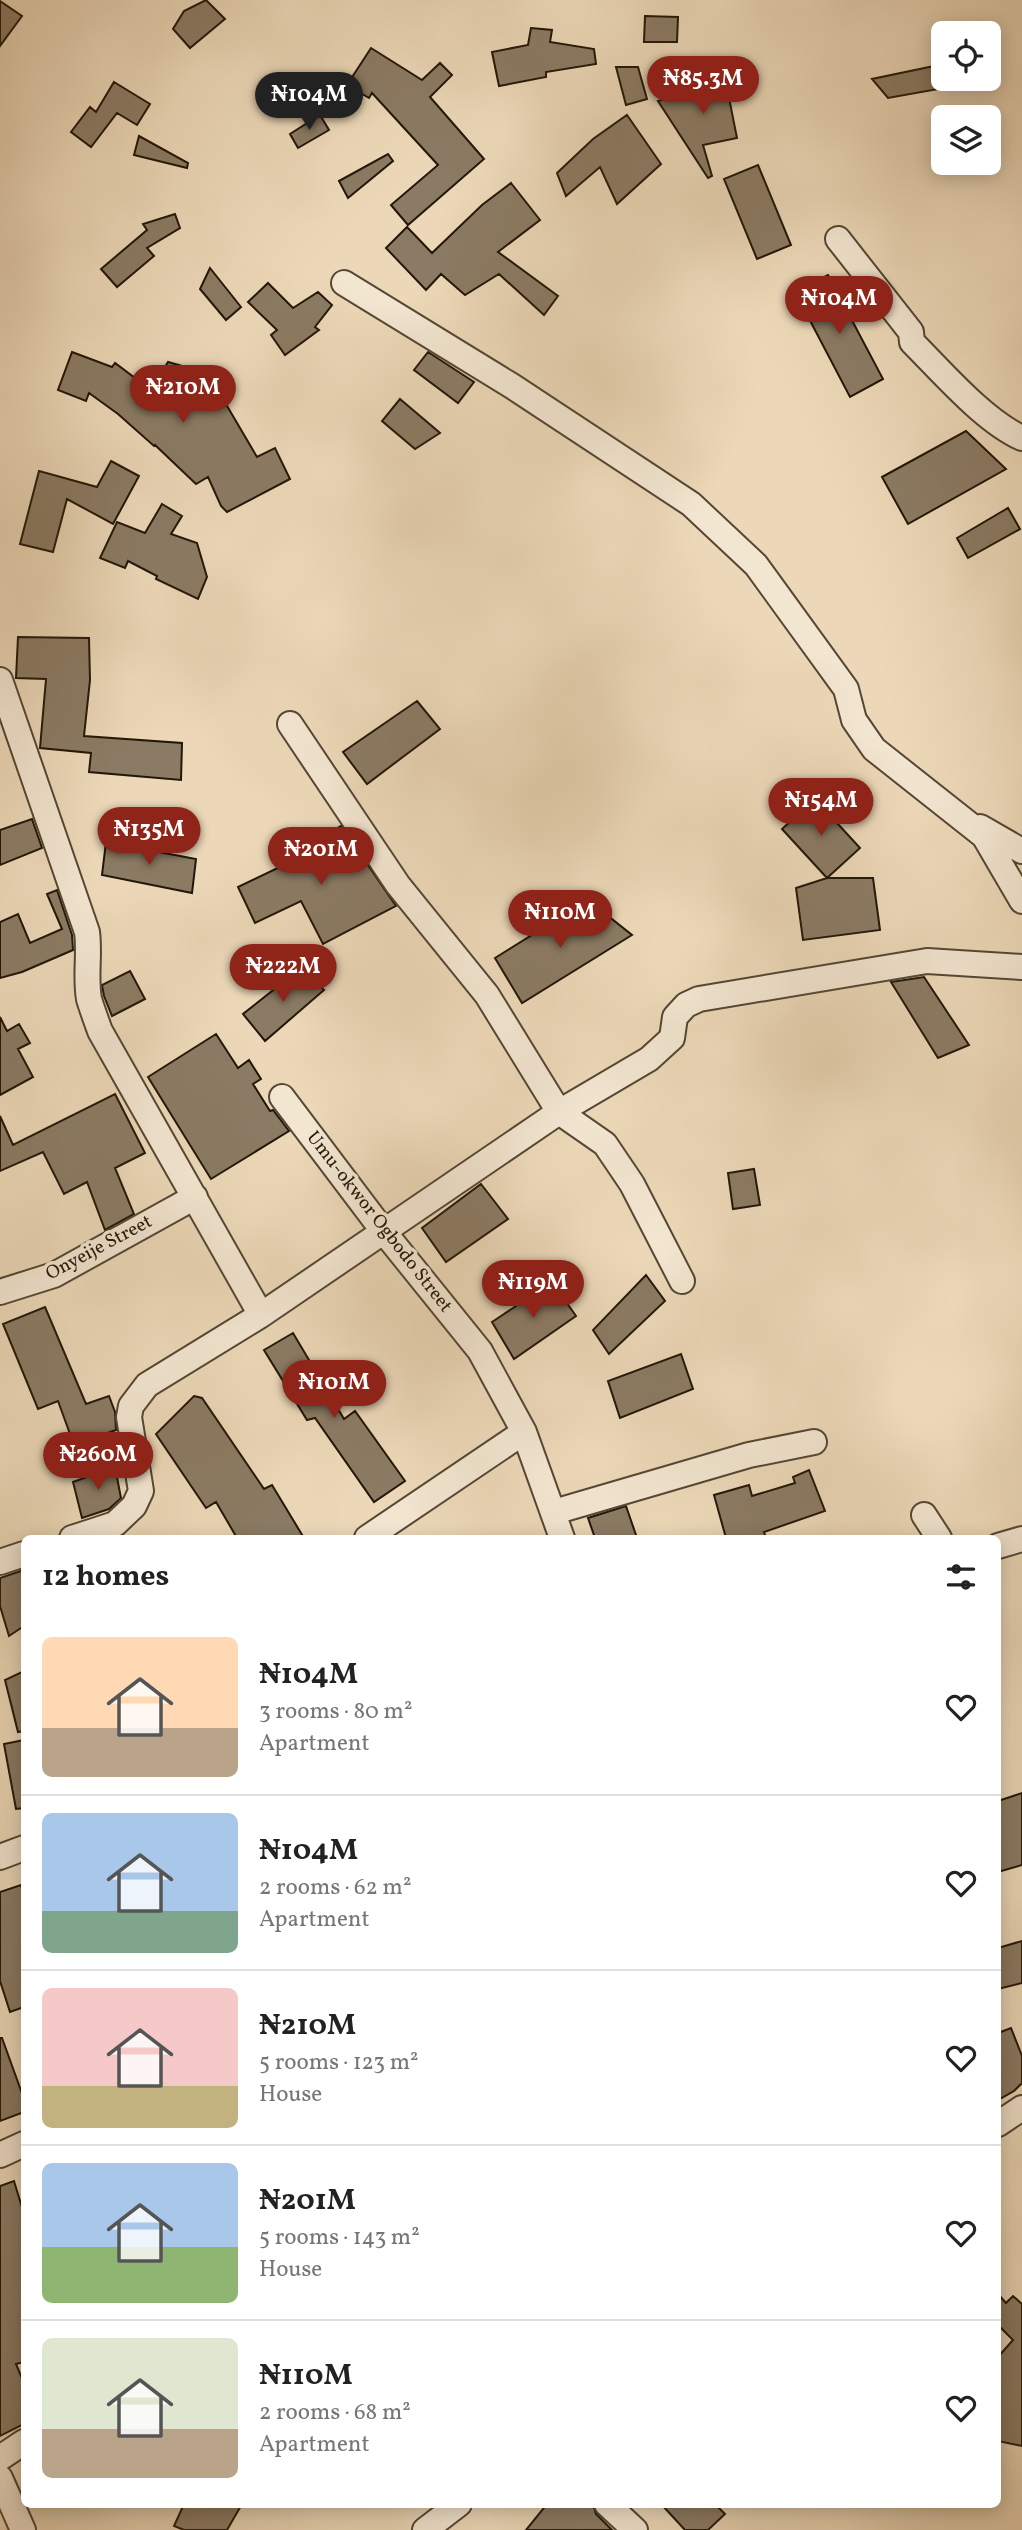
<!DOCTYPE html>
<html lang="en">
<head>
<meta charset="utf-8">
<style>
  :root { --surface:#fff; --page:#f2f2f2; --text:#222; --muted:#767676; --line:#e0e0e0; --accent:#8f2418 }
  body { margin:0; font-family:Vollkorn,serif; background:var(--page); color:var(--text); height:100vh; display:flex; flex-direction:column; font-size:26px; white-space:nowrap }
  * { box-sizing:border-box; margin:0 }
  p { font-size:23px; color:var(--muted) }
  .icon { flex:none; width:38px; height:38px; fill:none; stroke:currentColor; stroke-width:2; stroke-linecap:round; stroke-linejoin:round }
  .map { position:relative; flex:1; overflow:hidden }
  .details { position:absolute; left:21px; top:1535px; width:980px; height:973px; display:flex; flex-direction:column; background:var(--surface); border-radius:10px; box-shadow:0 4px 18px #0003 }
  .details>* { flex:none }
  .buttons { position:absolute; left:931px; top:21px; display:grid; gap:14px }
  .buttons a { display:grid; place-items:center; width:70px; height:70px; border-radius:10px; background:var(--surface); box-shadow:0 4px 18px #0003; font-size:35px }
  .price { position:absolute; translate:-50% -60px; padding:0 16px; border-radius:24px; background:var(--accent); color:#fff; font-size:23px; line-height:46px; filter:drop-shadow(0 2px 4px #0008) }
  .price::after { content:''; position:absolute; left:50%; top:42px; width:21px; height:16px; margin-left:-10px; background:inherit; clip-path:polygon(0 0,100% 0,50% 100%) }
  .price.current { background:#222; color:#fff }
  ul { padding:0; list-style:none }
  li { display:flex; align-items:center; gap:21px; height:175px; padding:0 21px }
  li+li { border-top:2px solid var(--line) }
  li span { display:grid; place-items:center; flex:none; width:196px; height:140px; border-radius:10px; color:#555 }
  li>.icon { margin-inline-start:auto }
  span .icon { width:84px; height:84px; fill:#fffc; stroke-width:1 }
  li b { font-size:30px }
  h2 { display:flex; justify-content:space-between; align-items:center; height:84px; padding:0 21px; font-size:30px }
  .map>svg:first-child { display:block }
  .building { fill:#8b7b64; stroke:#221708; stroke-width:2 }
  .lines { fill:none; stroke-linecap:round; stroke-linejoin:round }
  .minor-casing { stroke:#544734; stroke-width:28 }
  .minor { stroke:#f3e6d1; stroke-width:24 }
  .labels { text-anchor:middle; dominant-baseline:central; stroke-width:7; stroke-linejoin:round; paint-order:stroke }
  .street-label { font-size:19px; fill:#221708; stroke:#f3e6d1 }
</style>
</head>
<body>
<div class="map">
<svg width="1022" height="2530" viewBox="0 0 1022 2530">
  <rect width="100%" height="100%" fill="#ecd8b8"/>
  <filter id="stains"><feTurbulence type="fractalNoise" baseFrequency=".00286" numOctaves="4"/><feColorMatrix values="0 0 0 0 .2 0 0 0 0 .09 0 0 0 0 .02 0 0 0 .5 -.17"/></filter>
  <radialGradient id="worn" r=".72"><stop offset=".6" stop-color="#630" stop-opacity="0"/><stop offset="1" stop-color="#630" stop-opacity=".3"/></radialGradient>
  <path class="building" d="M206,0L225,19L190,48L173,29L184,11Z
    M0,1L22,16L0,46Z
    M645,16L678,17L677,42H644Z
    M531,28L552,30L550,42L594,49L596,64L546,72V77L499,86L492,52L528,45Z
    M371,48L422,80L440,63L452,75L430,97L484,159L408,225L391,205L438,165L372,93L369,98L347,85Z
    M939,65L944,88L888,98L872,79Z
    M616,67H638L647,99L626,105Z
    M728,74V93L737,138L703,145L712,176L708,178L658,101L700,89L699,75Z
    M114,82L150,104L137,125L117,113L91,147L71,132L90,107L96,112Z
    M320,115L329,130L298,148L290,134Z
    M627,115L661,164L617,204L600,167L566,196L557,173L593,139Z
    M139,136L188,163L187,168L134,155Z
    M388,154L393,161L348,198L339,181Z
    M758,165L791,245L757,259L724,179Z
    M511,183L540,220L498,252L558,296L544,315L499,274L465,295L441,274L426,290L386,248L407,227L432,253L482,205Z
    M175,214L180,228L147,248L154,256L117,287L101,269L147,230L143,224Z
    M210,268L241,307L226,320L200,289Z
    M828,275L883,379L850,397L795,292Z
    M268,283L293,308L318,292L332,305L315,327L319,330L285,355L271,335L277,330L248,302Z
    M72,352L112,367L115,363L151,390L168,362L221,377L213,382L257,457L275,448L290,479L227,512L221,506L208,477L196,484L155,445L154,446L118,414L89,393L86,401L58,390Z
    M428,352L474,382L458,403L414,370Z
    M400,399L440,433L415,449L382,421Z
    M966,431L1006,469L908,524L882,477Z
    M111,461L139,476L113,524L67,499L53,552L20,544L39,471L97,487Z
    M162,504L182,516L171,534L197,543L207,577L198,599L156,579L157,576L128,561L125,568L100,558L117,522L145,533Z
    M1008,508L1020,529L968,558L957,538Z
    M18,637L89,638L90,680L84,736L182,743L181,780L89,772L91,753L40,748L46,679L16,678Z
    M417,701L440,729L367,784L343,752Z
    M815,799L860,848L827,878L782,829Z
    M32,819L42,848L0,865V830Z
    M341,826L396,906L323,944L301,901L255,923L238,887L284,865L281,858Z
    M106,842L196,859L192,893L102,875Z
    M827,878H873L880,930L803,940L796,888Z
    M57,890L72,935L73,950L22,972L0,978V922L18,914L30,943L62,929L47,894Z
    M588,900L632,935L522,1003L495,958Z
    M301,968L324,990L265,1041L243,1014Z
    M130,971L145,999L112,1016L104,996L102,985Z
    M924,977L969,1045L938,1058L891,982Z
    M0,1017L7,1031L19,1024L30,1043L18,1049L33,1077L0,1095Z
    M216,1034L238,1068L249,1060L261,1079L253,1084L270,1111L273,1110L289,1131L211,1179L148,1077Z
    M115,1094L145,1153L115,1168L134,1214L105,1230L87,1182L64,1194L43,1152L0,1171V1116L13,1145Z
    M754,1169L760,1205L733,1209L728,1173Z
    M481,1184L508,1219L446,1262L422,1228Z
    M646,1275L665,1301L609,1354L593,1330Z
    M552,1282L576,1316L514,1359L492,1322Z
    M45,1307L86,1404L109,1396L115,1412L116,1430L74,1445L58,1401L38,1409L3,1324Z
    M293,1333L344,1419L355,1411L405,1481L374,1502L315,1418L307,1420L264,1350Z
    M681,1354L693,1389L620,1418L608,1381Z
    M194,1396L202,1398L264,1489L272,1485L304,1538H237L216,1502L206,1508L156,1434Z
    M115,1467L121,1498L109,1509L82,1518L73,1482Z
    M809,1470L825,1511L764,1532L766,1538H726L714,1495L749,1485L752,1496L795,1483L793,1477Z
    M626,1506L637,1538H595L588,1518Z
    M24,1570V1626L9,1636L0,1606V1578Z
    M24,1671V1731L18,1732L5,1680Z
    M24,1740V1808L16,1809L4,1744Z
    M1022,1793V1865L998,1872V1801Z
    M21,1885L24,1894V2007L10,2012L0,1981V1892Z
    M1022,1941V1983L998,1989V1948Z
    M1011,2028L1022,2056V2083L1014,2091L998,2100V2033Z
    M0,2038H2L24,2099V2112L0,2121Z
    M14,2181L24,2214V2362L16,2364L24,2383V2424L0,2436V2186Z
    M998,2294L1006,2303L1013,2296L1022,2304V2446L998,2441V2357L1013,2340L998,2325Z
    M184,2504H242L227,2530H184L174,2526Z
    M547,2504H593L596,2514L612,2530H526Z
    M661,2504H715L725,2514L708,2530H685Z"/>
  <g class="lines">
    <g class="minor-casing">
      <path id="minor" d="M838,239L911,332L912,342C942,372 984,421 1022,438
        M344,283L512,386L691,504L756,565L846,689L854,720L874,749L984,836L1022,901
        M0,680L87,932C90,954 85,977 89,999C92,1009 96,1020 100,1031L261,1315
        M290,724L398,885L487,995L559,1112L605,1144L632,1184L682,1281
        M980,827L1022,851
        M282,1097L384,1232L480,1351L524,1432L562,1538
        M0,1292L54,1275L195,1197
        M554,1512L749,1455L814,1442
        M924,1515L939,1538
        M72,1538L115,1524L134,1506L141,1491L129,1417L131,1406L147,1385L261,1315L559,1112L649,1059L672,1038L675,1017L686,1005L699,999L927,961L1022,967
        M367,1538L524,1432
        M998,1546L1022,1539
        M0,1562L24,1554
        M0,1857L24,1848
        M998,2124L1022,2108
        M0,2155L24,2144
        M0,2458L24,2442
        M0,2478L23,2530
        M607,2504L635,2530
        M425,2530L459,2504"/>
    </g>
    <use href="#minor" class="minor"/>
  </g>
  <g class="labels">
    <g class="street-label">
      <text transform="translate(379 1222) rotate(52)">Umu-okwor Ogbodo Street</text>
      <text transform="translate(99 1248) rotate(-28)">Onyeije Street</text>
    </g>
  </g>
  <rect width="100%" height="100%" filter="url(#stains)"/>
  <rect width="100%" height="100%" fill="url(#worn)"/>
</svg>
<div class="buttons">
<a><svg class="icon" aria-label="locate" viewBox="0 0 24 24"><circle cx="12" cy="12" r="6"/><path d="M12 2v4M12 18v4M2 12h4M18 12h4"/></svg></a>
<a><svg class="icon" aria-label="layers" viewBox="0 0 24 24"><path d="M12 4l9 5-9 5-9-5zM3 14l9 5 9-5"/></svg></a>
</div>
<b class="price" style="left:703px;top:116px">₦85.3M</b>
<b class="price current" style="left:309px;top:132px">₦104M</b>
<b class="price" style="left:839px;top:336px">₦104M</b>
<b class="price" style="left:183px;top:425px">₦210M</b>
<b class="price" style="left:821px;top:838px">₦154M</b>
<b class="price" style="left:149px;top:867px">₦135M</b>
<b class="price" style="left:321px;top:887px">₦201M</b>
<b class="price" style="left:560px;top:950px">₦110M</b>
<b class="price" style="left:283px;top:1004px">₦222M</b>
<b class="price" style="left:533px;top:1320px">₦119M</b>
<b class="price" style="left:334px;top:1420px">₦101M</b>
<b class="price" style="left:98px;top:1492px">₦260M</b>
<section class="details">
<h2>12 homes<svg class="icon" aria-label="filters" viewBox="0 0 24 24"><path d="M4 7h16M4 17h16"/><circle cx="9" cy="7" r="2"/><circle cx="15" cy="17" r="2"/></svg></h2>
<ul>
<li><span style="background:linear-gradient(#ffd9b3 65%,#b9a48a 0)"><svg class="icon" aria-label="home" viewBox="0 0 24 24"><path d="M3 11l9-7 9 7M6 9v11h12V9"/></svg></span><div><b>₦104M</b><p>3 rooms · 80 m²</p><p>Apartment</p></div><svg class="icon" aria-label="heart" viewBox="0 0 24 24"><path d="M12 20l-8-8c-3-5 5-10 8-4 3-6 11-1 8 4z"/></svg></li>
<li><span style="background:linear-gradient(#a9c7e8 70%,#7fa58c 0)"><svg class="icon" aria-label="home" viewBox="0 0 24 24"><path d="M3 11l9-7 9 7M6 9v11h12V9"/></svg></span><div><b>₦104M</b><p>2 rooms · 62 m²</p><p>Apartment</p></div><svg class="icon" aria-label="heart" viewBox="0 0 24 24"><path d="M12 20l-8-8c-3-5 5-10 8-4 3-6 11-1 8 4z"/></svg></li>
<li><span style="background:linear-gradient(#f6c9c9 70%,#c2b280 0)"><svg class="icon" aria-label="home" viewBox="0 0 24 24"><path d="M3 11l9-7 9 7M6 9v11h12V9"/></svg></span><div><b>₦210M</b><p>5 rooms · 123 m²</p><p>House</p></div><svg class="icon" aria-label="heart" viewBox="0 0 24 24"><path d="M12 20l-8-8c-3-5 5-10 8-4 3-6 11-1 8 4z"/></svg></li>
<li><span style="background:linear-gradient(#a9c7e8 60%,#8fb573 0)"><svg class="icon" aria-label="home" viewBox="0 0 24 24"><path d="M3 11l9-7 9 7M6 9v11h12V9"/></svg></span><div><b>₦201M</b><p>5 rooms · 143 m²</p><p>House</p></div><svg class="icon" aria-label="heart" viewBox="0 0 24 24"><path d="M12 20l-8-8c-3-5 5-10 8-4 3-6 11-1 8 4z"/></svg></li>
<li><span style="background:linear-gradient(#dfe7d0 65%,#b9a48a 0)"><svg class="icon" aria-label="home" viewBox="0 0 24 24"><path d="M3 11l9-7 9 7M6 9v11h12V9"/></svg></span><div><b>₦110M</b><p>2 rooms · 68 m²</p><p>Apartment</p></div><svg class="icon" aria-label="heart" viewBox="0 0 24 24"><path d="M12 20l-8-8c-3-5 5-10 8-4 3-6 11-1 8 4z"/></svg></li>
</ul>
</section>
</div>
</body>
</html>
